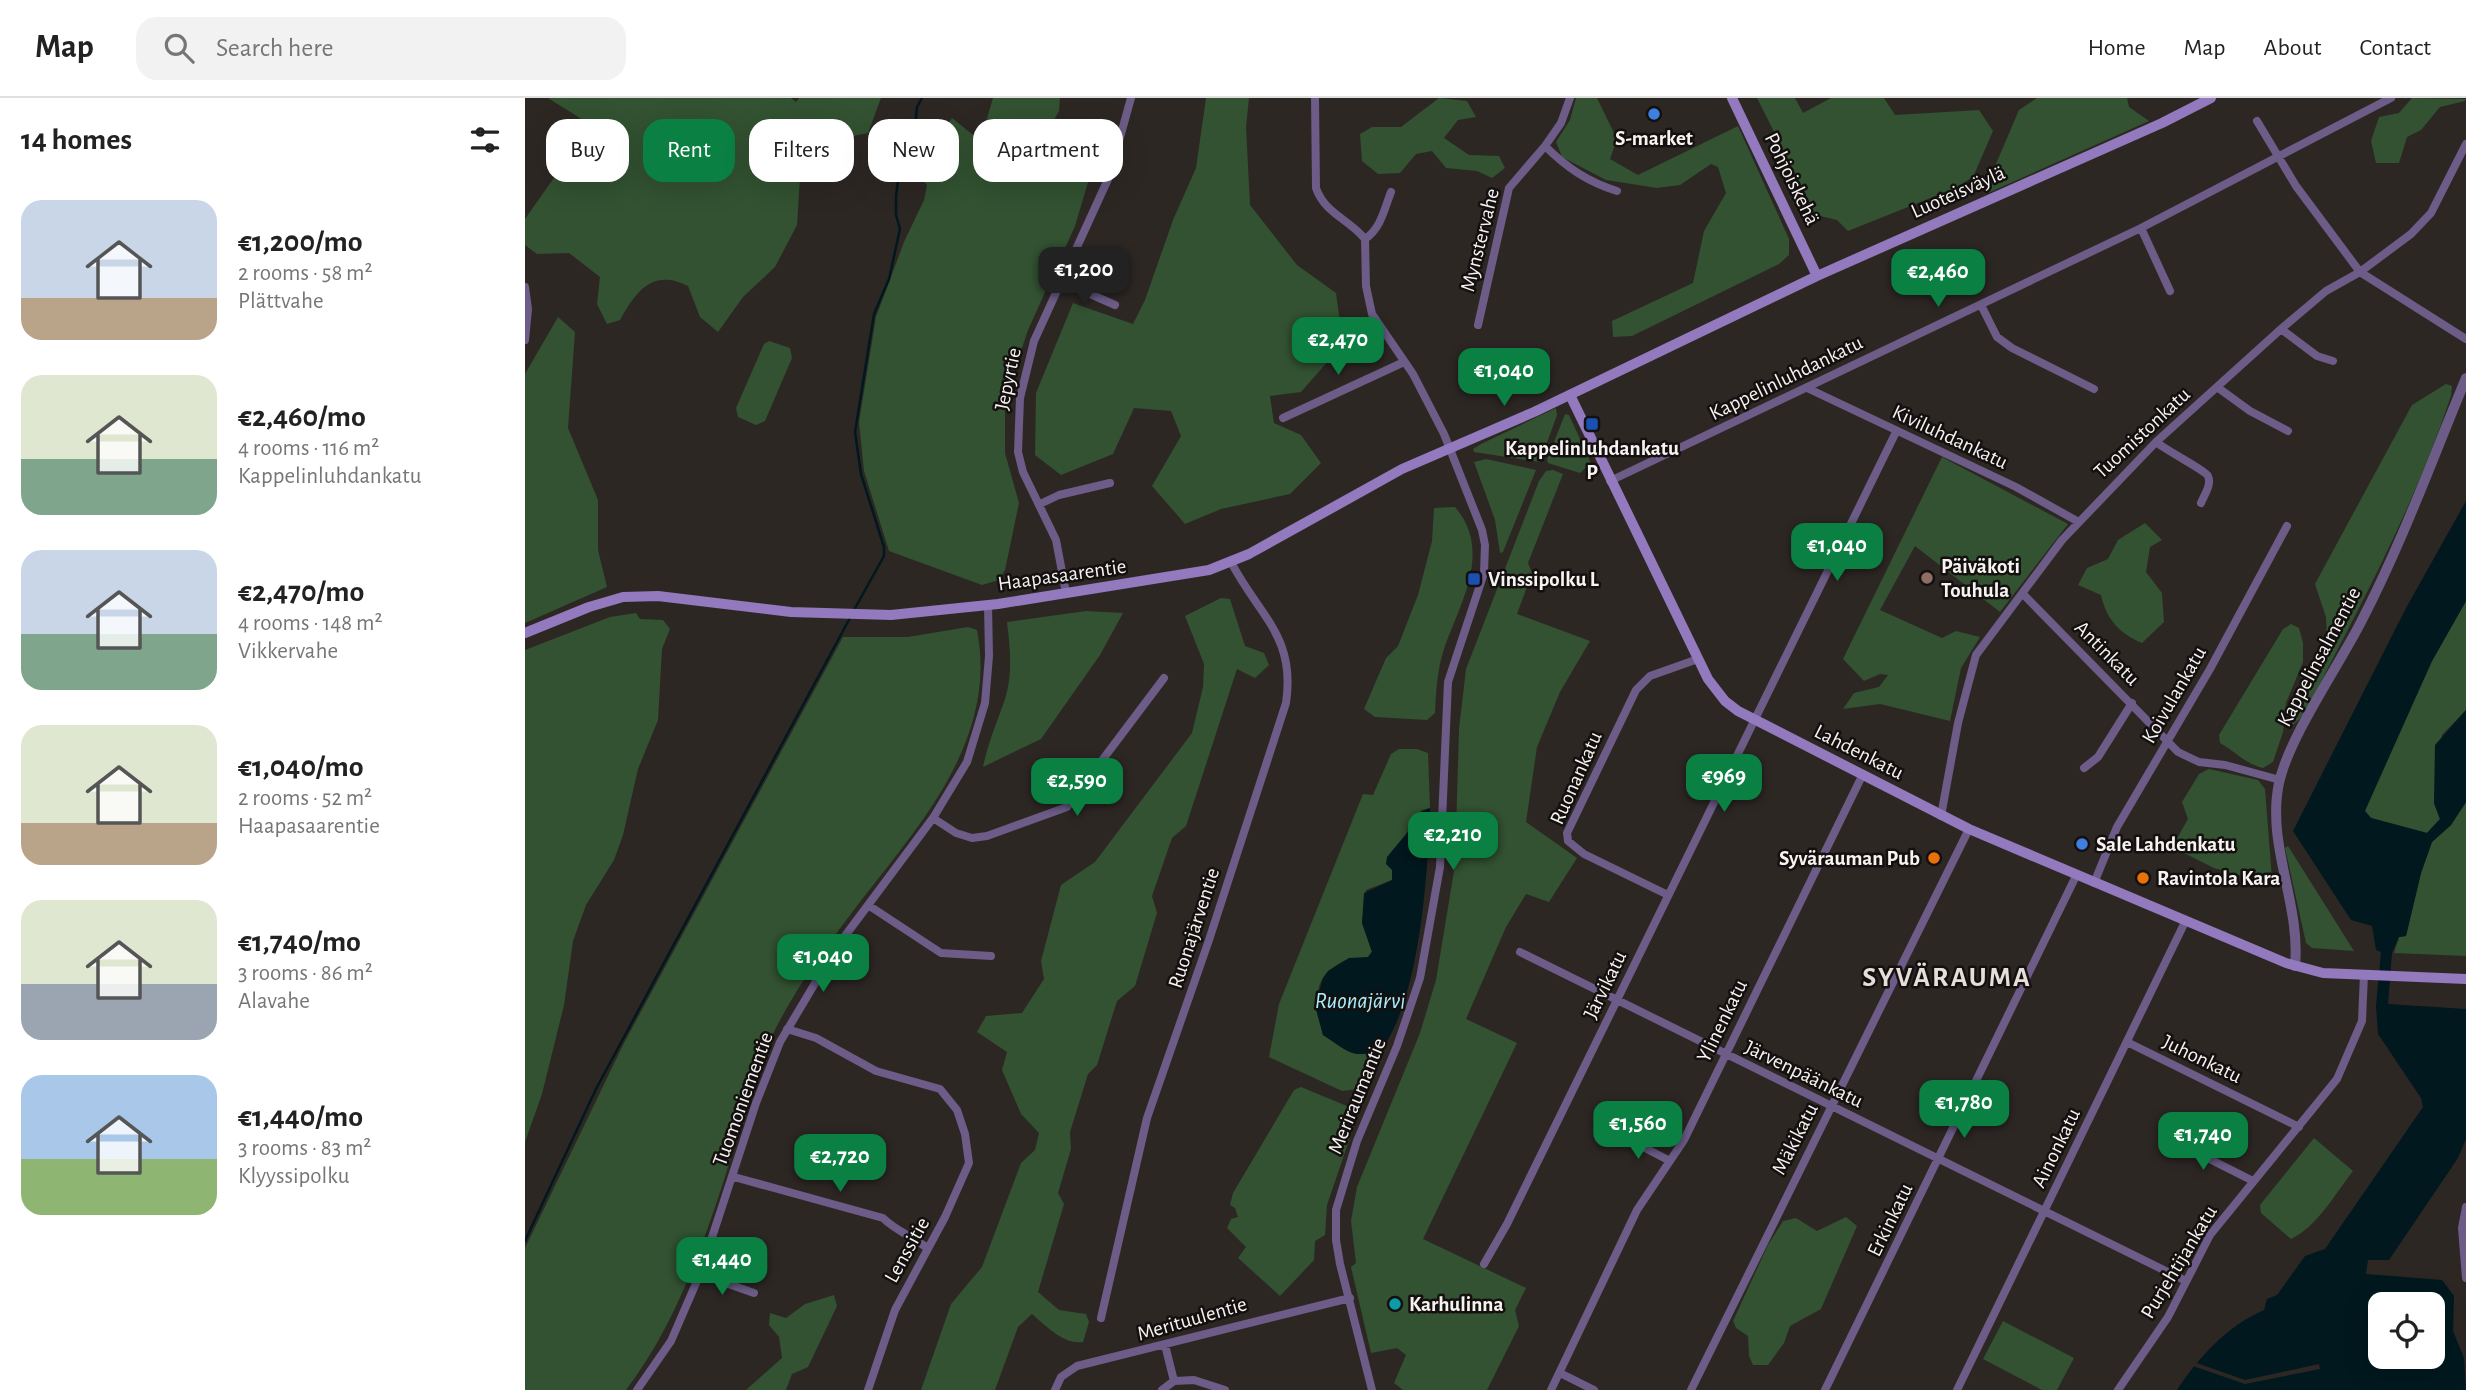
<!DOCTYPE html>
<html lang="en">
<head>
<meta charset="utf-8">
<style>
  :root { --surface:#fff; --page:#f2f2f2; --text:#222; --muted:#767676; --line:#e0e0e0; --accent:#0b8043 }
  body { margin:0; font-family:"Alegreya Sans",sans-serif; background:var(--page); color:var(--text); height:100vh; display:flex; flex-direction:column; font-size:26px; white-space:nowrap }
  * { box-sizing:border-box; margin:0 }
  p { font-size:23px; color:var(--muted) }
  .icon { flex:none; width:38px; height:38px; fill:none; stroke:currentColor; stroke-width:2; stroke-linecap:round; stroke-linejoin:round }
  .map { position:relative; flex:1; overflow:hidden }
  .sheet { display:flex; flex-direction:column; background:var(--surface); width:525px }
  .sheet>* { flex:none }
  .top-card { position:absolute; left:21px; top:21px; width:665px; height:63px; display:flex; gap:14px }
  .controls { position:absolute; left:1843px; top:1194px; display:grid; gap:14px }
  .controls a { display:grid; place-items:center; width:77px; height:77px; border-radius:14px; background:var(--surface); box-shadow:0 7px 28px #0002; font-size:35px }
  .price { position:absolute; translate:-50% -60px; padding:0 16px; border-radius:14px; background:var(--accent); color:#fff; font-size:23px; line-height:46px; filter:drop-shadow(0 2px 4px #0008) }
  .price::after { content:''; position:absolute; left:50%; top:42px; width:21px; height:16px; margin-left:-10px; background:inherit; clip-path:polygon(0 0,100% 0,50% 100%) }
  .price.current { background:#222; color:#fff }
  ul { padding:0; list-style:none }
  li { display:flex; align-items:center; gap:21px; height:175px; padding:0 21px }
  li span { display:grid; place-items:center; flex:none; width:196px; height:140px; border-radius:21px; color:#555 }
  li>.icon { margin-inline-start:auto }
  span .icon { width:84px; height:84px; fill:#fffc; stroke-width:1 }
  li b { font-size:30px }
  h2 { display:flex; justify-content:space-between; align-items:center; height:84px; padding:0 21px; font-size:30px }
  .tag { padding:0 24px; border-radius:21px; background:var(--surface); box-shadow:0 7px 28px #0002; font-size:24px; line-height:63px }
  .tag.current { background:var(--accent); color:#fff }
  header { display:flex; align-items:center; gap:42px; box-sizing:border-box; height:98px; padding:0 35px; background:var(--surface); border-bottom:2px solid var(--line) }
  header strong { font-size:33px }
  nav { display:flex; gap:38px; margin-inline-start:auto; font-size:24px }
  .search { width:490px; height:63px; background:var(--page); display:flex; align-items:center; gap:18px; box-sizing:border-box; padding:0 24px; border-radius:21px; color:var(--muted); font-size:26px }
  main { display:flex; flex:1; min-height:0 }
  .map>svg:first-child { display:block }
  .green { fill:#325231 }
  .water { fill:#00181e; fill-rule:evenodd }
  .pier { fill:#2d2724 }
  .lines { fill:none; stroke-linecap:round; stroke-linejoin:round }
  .stream { stroke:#00181e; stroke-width:2.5 }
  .minor { stroke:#6c5c87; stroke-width:8 }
  .tertiary { stroke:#6c5c87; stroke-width:10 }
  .secondary { stroke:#9379bd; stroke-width:10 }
  .shop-dot { fill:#3f7fe0; stroke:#13100f; stroke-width:2.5 }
  .transit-dot { fill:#1a4fb4; stroke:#13100f; stroke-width:2.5 }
  .education-dot { fill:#8d6e63; stroke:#13100f; stroke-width:2.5 }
  .food-dot { fill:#e8710a; stroke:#13100f; stroke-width:2.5 }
  .culture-dot { fill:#0f9aa8; stroke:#13100f; stroke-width:2.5 }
  .labels { text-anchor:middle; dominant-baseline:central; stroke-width:5; stroke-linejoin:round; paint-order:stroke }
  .poi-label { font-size:21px; font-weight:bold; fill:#f7f3f1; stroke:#13100f; text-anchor:start }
  .street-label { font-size:21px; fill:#f7f3f1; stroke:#13100f }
  .water-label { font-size:23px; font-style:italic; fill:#a7effe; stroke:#13100f }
  .district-label { font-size:28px; font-weight:bold; letter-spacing:2px; fill:#e6deda; stroke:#13100f }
</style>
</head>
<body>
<header>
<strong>Map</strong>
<div class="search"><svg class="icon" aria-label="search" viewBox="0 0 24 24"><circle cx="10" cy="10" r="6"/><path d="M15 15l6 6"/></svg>Search here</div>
<nav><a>Home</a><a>Map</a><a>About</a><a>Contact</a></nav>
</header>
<main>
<section class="sheet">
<h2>14 homes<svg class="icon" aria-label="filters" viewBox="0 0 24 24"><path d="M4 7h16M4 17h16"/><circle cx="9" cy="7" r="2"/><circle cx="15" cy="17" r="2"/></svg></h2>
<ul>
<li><span style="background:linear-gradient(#c9d6e8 70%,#b9a48a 0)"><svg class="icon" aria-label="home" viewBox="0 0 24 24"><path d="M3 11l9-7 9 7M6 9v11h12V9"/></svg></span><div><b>€1,200/mo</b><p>2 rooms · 58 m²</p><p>Plättvahe</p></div></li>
<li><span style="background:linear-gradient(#dfe7d0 60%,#7fa58c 0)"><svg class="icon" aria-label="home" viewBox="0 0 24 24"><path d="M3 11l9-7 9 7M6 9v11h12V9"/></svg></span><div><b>€2,460/mo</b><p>4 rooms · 116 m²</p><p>Kappelinluhdankatu</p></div></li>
<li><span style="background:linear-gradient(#c9d6e8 60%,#7fa58c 0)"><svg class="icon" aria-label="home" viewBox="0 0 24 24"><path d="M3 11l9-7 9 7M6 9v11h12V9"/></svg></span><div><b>€2,470/mo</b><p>4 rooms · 148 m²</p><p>Vikkervahe</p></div></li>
<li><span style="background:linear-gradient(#dfe7d0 70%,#b9a48a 0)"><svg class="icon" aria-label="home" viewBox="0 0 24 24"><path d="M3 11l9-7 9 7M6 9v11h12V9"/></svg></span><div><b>€1,040/mo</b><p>2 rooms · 52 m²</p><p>Haapasaarentie</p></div></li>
<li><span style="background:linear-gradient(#dfe7d0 60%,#9aa5b1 0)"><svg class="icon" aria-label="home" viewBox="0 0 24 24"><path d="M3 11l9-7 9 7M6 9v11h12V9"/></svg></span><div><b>€1,740/mo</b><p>3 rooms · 86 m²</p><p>Alavahe</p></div></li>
<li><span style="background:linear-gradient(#a9c7e8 60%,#8fb573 0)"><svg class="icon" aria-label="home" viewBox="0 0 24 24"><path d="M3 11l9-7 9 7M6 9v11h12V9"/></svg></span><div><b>€1,440/mo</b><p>3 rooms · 83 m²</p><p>Klyyssipolku</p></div></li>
</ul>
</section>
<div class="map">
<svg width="1941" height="1292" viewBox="0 0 1941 1292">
  <rect width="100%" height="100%" fill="#2d2724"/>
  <path class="green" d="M23,0H266L271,4L274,0H356L343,35L277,48L272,127L250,169L218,199L193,234L175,219L163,188C128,170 111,193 95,222L82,226L72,206L75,179L44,155L12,156L0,147V121L66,27Z
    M468,0H535L534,13L513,50L521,58L543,55L569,64L550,128L503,232L480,301V355L494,405L480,472L474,482L457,487L364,453L339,373L334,324L351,219L379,144L399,102L402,87L390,74L427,20L448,37L458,34Z
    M681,0H724L721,29L725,107L772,167L811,195L818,246L776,294L745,298L749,325L776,337L796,365L765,396L696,411L660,426L627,388L656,338L646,313L609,310L588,356L536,377L510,357L511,295L548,205L608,226L620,202L648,122L671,70Z
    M914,0L942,3L951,19L933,22L919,40L944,57L974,58L980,70L967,80L952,73L921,70L907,53L891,56L875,75L853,76L837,63L835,36L847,29H876Z
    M1051,0H1072L1092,41L1085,61L1113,77L1213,28L1264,141V157L1254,166L1107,238L1088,239L1087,223L1168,185L1179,133L1201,95L1193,69L1186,66L1155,87L1132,90L1081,82L1037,59L1031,44L1045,22Z
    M1232,0H1270L1278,15L1306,0H1359L1370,17L1454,12L1468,33L1448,79L1428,91L1323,133L1312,122L1291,117Z
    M1512,0H1602L1604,9L1624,23L1463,95L1462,87L1494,12Z
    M1887,0L1941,1L1940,3L1915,9L1896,32L1882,39L1874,65H1851L1846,43L1854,19L1874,15Z
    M33,219L50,234L43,330L73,402V452L82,489L0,525V276Z
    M244,243L265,250L267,260L240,323L231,327L213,319L211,310L239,246Z
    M1921,286L1927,288L1926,298C1895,392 1849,482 1803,570C1794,587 1783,619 1766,628L1769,601L1778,576L1802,544L1801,519L1790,486L1887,307Z
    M1031,310L1032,317L1015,364L949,354L948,351L956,346Z
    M1040,316L1044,317L1066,365L1055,375L1023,365L1022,362Z
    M1417,359L1543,426L1475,514L1390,448L1355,512L1417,540L1431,533L1455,539L1436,570L1425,623L1355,606L1318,611L1329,595L1354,589L1363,577L1355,576L1339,583L1318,561Z
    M961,361L1011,372L978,454L975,455L970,422L949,364Z
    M1028,372L1038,376L1003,465L1007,475L992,516L1065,543L1035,594L1012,649L1001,724L1052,760L1024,804L1001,796L981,829L941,921L992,945L898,1141L1001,1190L990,1212L994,1228L962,1292H878L869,1285L881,1257L872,1250L846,1255L826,1169L831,1165L826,1123L832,1089L895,935L911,882L930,767L934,631L941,571L1014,383L1021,373Z
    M930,409C968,453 935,505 919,551C912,572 911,594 910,615L902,622L850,619L839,611L861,560L873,548L893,497L907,443L909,410Z
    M1620,425L1637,442L1625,449L1621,474L1637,495L1639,524L1617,545C1595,536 1581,521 1576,497L1553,487L1562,470L1583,461L1593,442Z
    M696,500L705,501L720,548L739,555L744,567L730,580L712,571L661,728L647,740L627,798L632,815L610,888L592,903L572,967L563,976L545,1034L546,1051L533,1095L539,1106L513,1194L534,1212L561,1216L564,1224L558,1244C539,1247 521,1228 507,1216L493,1229L470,1292H396L426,1206L457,1169L496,1065L510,1052L514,1035L496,1016L477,972L482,954L452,934L461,918L497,915L519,881L516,863L536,787L570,764L667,635L678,589L679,566L660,518Z
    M1941,503V612L1917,637L1909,705L1915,721L1902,735L1846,720L1840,713L1842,704L1907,563Z
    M561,513L598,515L575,557L516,641L458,669C463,645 472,624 480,601C488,576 485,549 482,524Z
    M111,515L115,521L138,522L145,531L137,551L133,622L113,671L98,737L89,762L61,807L48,843L39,907L17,996L0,1044V552L85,519Z
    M1766,526L1774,530L1778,545V564L1761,605L1758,634L1748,664L1738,670C1717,664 1713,655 1695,645L1694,637L1758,531Z
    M443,529L452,532C473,641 396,725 335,804C302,847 268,893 245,942C224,987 214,1035 199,1082C175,1156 148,1230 101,1292H0V1150L98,947L318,539H383Z
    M874,651H892L903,655L905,710C885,717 868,761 867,782L841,792L837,825L847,853L843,859C836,861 827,859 821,862C784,879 791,904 798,937C822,952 826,962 856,952L834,991L817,993L744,959L754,906L838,696L848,697L866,656Z
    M1684,671L1733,682L1740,691L1747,781L1743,785L1689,770L1653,752L1651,742L1663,721L1657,704L1674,676Z
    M1941,704V858L1869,855L1874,839L1881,838L1896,775L1907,744L1926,727Z
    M1763,748L1829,853L1787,850L1781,845L1760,750Z
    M776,989L834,1013L802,1107L800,1137L790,1143L789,1162L755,1198L713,1160L721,1149L702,1130L706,1121L713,1119L710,1110L705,1107L708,1095L769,992Z
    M1789,1040L1828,1073C1810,1096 1793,1128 1766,1141L1736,1115L1735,1107Z
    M1321,1119L1332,1128L1296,1211L1265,1228L1259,1245L1243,1267H1228L1224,1258L1223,1238L1211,1230L1208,1223L1243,1147L1258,1123L1271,1120L1292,1133Z
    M309,1197L312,1208L283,1269L267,1276L261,1292H221L257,1260L254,1239L244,1227L245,1215L261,1220L280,1206Z
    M1478,1223L1549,1260L1532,1292H1517L1458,1261Z"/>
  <path class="water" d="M1941,403V503L1907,563L1840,713L1846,720L1902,735L1915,721L1909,705L1910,647L1941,612V704L1926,727L1907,744L1896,775L1881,838L1874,839L1867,855L1863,906L1941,911V1041L1933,1060L1864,1162H1843L1841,1176L1917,1182L1929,1198L1928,1233L1939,1260L1941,1292H1652C1674,1259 1702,1228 1739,1212L1742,1201L1752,1197L1780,1158L1800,1151L1898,1009L1896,1000L1853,936L1851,908L1856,854L1851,852L1847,828L1826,822L1768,733L1881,510ZM1855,1206H1908V1258H1855Z
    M905,710C903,774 895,901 856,952C826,962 822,952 798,937L790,908L798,880L803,873L824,860L843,859L847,854L837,825L839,795L867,782V772L861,766L862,759L891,724L896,713Z"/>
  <path class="pier" d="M1669,1264L1720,1282L1794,1266L1795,1271L1720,1286L1668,1268Z"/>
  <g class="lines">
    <path class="stream" d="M329,512L359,458V449L336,376L330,334L349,216L364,181L375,131L371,117V99L377,47L390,29L392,9L397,0
      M0,1143L71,991L326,518"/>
    <path class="minor" d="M790,0L791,90C800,116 824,121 840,141
      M1732,23L1771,88L1835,174L1941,241
      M1020,48C1042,70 1063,84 1092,93
      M1616,130L1645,193
      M538,184L590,207
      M0,189L3,211L0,242
      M1456,207L1472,239L1487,250L1569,291
      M953,227L984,90L1020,48L1036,25L1045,0
      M1756,231L1792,258L1808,263
      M1692,289L1725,313L1763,333
      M1282,290L1491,389L1552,423
      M758,320L879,264
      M1631,344C1639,351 1681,373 1683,378C1687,387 1679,397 1676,405
      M1085,383L1616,130L1866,0
      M515,406L534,397L585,385
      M541,495L531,442L498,374L493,354L495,300L509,243L584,79L606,0
      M1498,496L1653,654L1674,664L1700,667L1755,682
      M1559,670L1573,659L1607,605
      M1416,718L1433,625L1451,557L1537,442L1631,344L1756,231L1801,193L1835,174L1886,136L1906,115L1941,46
      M408,720L431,735L447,740L462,738L542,709L639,580
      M1569,785L1592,729L1685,571L1762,428
      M1143,797L1059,756L1043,743L1042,735L1111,592L1125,578L1173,561
      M343,807L416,855L466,858
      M995,854L1661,1183
      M262,931L291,940L351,973L415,991L432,1012L440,1036L444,1065L420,1119L370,1212L343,1292
      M1602,944L1774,1029
      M1095,1037L1145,1063
      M1641,1039L1728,1083
      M209,1079L358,1120C371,1133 387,1138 402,1150
      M1941,1109L1937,1130L1941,1180
      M959,1166L982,1126L1371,334
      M175,1176L229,1195
      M576,1220L622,1020L684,842L761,605C771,538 734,518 706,464
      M1035,1275L1069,1292
      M649,1283L669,1282L700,1292
      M112,1292L146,1243L175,1176L231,1005L255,944L311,850L408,720L442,664L460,605L464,558L463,507
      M530,1292L536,1279L552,1268L825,1200
      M637,1292L649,1283L640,1247
      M847,1292L815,1166L811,1142V1112L832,1043L872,948L895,880L915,769L923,584L959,475L960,447L957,432L919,336L888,276L847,216L841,188L840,141C856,130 859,112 866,94
      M1026,1292L1112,1112L1159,1042L1337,678
      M1166,1292L1444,731
      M1300,1292L1551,778
      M1432,1292L1660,824
      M1593,1292L1643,1219L1685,1137L1812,981L1837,923L1839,876"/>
    <path class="tertiary" d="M1770,868C1776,806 1741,747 1754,685C1764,639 1813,569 1836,524C1877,445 1907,362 1941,280"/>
    <path class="secondary" d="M1207,0L1292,178
      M1045,297L1183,581L1200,603L1213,613L1444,731L1761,865L1798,875L1941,881
      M0,535L64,509L98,499L133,498L266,514L366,517L473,506L684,472L724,456L877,371L1009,314L1292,178L1637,25L1686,0"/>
  </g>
  <g class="shop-dot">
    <circle cx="1129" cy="16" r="7"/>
    <circle cx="1557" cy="746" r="7"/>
  </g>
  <g class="transit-dot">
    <rect x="1060" y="319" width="14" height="14" rx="3.5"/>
    <rect x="942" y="474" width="14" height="14" rx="3.5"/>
  </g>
  <circle class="education-dot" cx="1402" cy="480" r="7"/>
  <g class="food-dot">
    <circle cx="1409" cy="760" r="7"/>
    <circle cx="1618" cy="780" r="7"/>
  </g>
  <circle class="culture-dot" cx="870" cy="1206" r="7"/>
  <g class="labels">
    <g class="poi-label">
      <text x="1129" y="40" text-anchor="middle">S-market</text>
      <text x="1067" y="350" text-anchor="middle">Kappelinluhdankatu<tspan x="1067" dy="24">P</tspan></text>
      <text x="1416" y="468">Päiväkoti<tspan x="1416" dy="24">Touhula</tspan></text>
      <text x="963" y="481">Vinssipolku L</text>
      <text x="1571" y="746">Sale Lahdenkatu</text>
      <text x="1395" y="760" text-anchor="end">Syvärauman Pub</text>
      <text x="1632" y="780">Ravintola Kara</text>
      <text x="884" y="1206">Karhulinna</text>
    </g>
    <g class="street-label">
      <text transform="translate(1267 81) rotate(64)">Pohjoiskehä</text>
      <text transform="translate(1433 94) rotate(-24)">Luoteisväylä</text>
      <text transform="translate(955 142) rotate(-76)">Mynstervahe</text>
      <text transform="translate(1261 280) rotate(-26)">Kappelinluhdankatu</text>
      <text transform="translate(483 281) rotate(-78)">Jepyrtie</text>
      <text transform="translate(1617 335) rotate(-43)">Tuomistonkatu</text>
      <text transform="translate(1425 339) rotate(25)">Kiviluhdankatu</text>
      <text transform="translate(537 477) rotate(-8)">Haapasaarentie</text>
      <text transform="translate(1582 555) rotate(45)">Antinkatu</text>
      <text transform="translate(1794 559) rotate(-62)">Kappelinsalmentie</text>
      <text transform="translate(1649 597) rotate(-60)">Koivulankatu</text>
      <text transform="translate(1334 654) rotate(27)">Lahdenkatu</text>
      <text transform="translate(1051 680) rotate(-66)">Ruonankatu</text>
      <text transform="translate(669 830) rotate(-72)">Ruonajärventie</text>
      <text transform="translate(1080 887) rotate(-64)">Järvikatu</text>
      <text transform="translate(1197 923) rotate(-64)">Ylinenkatu</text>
      <text transform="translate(1677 961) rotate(26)">Juhonkatu</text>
      <text transform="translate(1279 976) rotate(26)">Järvenpäänkatu</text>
      <text transform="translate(832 998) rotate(-68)">Meriraumantie</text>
      <text transform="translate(218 1001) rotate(-70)">Tuomoniementie</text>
      <text transform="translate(1270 1041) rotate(-63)">Mäkikatu</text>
      <text transform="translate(1531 1050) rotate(-64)">Ainonkatu</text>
      <text transform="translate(1365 1122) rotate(-64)">Erkinkatu</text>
      <text transform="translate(382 1152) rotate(-61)">Lenssitie</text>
      <text transform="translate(1654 1164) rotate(-59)">Purjehtijankatu</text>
      <text transform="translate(667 1221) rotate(-16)">Merituulentie</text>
    </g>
    <g class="water-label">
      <text x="835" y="903">Ruonajärvi</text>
    </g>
    <g class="district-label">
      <text x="1422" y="880">SYVÄRAUMA</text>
    </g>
  </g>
</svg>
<div class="controls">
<a><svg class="icon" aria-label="locate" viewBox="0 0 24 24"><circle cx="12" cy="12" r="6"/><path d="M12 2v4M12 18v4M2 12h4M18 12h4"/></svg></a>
</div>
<b class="price current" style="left:559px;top:209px">€1,200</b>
<b class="price" style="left:1413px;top:211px">€2,460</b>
<b class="price" style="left:813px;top:279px">€2,470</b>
<b class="price" style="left:979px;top:310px">€1,040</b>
<b class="price" style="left:1312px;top:485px">€1,040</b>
<b class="price" style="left:1199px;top:716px">€969</b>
<b class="price" style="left:552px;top:720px">€2,590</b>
<b class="price" style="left:928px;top:774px">€2,210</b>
<b class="price" style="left:298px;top:896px">€1,040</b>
<b class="price" style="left:1439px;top:1042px">€1,780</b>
<b class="price" style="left:1113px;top:1063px">€1,560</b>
<b class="price" style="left:1678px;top:1074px">€1,740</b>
<b class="price" style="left:315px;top:1096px">€2,720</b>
<b class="price" style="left:197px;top:1199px">€1,440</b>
<div class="top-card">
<a class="tag">Buy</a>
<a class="tag current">Rent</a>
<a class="tag">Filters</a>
<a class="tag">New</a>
<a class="tag">Apartment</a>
</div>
</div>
</main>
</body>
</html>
